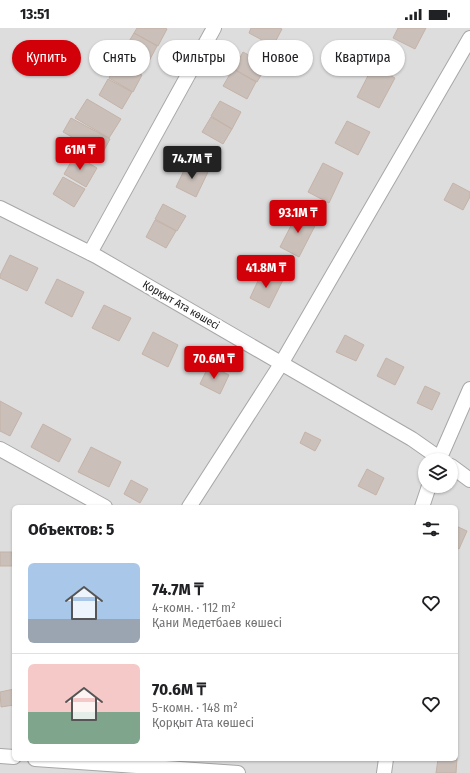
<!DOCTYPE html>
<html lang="ru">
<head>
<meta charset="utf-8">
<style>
  :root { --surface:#fff; --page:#f6f6f6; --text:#202124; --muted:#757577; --line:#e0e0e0; --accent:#d10009 }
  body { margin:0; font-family:"Fira Sans Condensed",sans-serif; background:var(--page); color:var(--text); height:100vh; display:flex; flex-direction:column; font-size:15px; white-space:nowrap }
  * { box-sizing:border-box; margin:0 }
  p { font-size:13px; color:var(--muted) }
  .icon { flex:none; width:22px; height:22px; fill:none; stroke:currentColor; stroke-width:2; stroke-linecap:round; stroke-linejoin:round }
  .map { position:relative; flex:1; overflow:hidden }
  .side { position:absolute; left:12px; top:477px; width:446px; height:256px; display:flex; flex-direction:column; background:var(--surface); border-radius:6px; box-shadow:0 1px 3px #0004 }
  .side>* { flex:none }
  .guide { position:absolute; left:12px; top:12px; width:446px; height:36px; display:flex; gap:8px }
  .fabs { position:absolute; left:418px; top:425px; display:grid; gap:8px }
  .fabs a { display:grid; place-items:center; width:40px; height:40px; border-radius:50%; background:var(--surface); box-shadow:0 1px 3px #0004; font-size:20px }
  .price { position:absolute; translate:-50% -34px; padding:0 9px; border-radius:4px; background:var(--accent); color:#fff; font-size:13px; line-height:26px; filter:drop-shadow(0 1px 2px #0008) }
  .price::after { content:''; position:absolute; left:50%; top:24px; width:12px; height:9px; margin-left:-6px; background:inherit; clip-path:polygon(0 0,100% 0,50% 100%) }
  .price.on { background:#222; color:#fff }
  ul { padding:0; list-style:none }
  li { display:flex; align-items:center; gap:12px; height:100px; padding:0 16px }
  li+li { border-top:1px solid var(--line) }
  li span { display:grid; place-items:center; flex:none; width:112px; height:80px; border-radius:6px; color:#555 }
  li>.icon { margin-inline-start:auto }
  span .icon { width:48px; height:48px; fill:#fffc; stroke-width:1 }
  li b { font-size:17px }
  h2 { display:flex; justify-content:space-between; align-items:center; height:48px; padding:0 16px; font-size:17px }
  .pill { padding:0 14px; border-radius:18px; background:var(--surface); box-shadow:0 1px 3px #0004; font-size:14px; line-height:36px }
  .pill.on { background:var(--accent); color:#fff }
  .status { display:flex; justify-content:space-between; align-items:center; height:28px; padding:0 20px; background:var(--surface); direction:ltr }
  .status svg { height:11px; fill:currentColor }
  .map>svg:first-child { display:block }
  .residential { fill:#dedddd; fill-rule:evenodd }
  .building { fill:#cabfb9; stroke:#c4b3a8 }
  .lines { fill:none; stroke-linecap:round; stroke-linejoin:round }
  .minor-casing { stroke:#a7a7a7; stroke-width:16 }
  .minor { stroke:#fff; stroke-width:14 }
  .labels { text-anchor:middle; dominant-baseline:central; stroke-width:4; stroke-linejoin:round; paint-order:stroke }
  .street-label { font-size:11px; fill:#202020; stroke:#fff }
</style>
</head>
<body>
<div class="status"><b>13:51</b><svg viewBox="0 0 49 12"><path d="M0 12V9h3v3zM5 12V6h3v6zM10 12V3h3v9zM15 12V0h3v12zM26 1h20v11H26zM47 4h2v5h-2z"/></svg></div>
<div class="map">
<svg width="470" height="745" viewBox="0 0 470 745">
  <rect width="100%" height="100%" fill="#f1ede6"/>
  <path class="residential" d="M0,0H470V745H0ZM425,432H451V458H425ZM14,479H456V731H14Z"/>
  <path class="building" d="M137,0H165L167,1L158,18L134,5Z
    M251,0H280L282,1L273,18L249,5Z
    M398,0H426L415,21L393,10Z
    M134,5L157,18L148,35L124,22Z
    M243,24L267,37L257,54L234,41Z
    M118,33L142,47L133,64L109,50Z
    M373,38L395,50L379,80L357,69Z
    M233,41L256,54L247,71L223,58Z
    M108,51L132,64L122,81L99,67Z
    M87,71L121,91L109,110L75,90Z
    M220,73L241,84L232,101L211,88Z
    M211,89L232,101L223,116L202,104Z
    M71,90L110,111L102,126L63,104Z
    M347,93L370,104L358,127L335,115Z
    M75,127L97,140L86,159L64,146Z
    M188,134L208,144L196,169L176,159Z
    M323,135L343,145L329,175L308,164Z
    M63,149L85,161L74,179L53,166Z
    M453,155L470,164V169L463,182L444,172Z
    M163,176L186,188L177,203L155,191Z
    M298,184L317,194L299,229L280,219Z
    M155,192L176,203L166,220L146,209Z
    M10,227L38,240L27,263L0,250V247Z
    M263,242L283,252L269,280L250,270Z
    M57,251L84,264L72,289L45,275Z
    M104,277L131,290L119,313L92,300Z
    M153,304L178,317L168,339L142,326Z
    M345,307L364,317L356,333L336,324Z
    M386,330L404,339L395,357L377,348Z
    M209,337L229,347L220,366L200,356Z
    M425,358L440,365L432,382L417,375Z
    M0,373L22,385L10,408L0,403Z
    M43,396L71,411L59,434L31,419Z
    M305,404L321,412L315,423L300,415Z
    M91,419L121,434L109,459L78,444Z
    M367,441L384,450L376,467L358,458Z
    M131,452L148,461L140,475L124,466Z
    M456,498L467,503L459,521L456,519Z
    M0,524H12L13,538H0Z
    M14,661V677L1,679L0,664Z
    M456,730H457L456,745H436L438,731H456Z"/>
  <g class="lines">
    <g class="minor-casing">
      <path id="minor" d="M0,180L96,228L412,411L442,432
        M90,225L214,0
        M0,421L105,479
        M439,432L470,361
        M451,438L470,452
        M189,479L281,336L470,10
        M422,479L429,458
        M0,728L14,729
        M35,731L238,745
        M384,745L386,731"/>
    </g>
    <use href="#minor" class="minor"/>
  </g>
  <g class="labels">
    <g class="street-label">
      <text transform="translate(181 277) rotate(30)">Қорқыт Ата көшесі</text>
    </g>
  </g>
</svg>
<div class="fabs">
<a><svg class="icon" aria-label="layers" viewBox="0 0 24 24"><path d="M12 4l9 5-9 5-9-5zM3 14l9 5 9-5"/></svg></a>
</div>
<b class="price" style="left:80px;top:143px">61M ₸</b>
<b class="price on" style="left:192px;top:152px">74.7M ₸</b>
<b class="price" style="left:298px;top:206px">93.1M ₸</b>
<b class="price" style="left:266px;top:261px">41.8M ₸</b>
<b class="price" style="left:214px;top:352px">70.6M ₸</b>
<div class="guide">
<a class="pill on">Купить</a>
<a class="pill">Снять</a>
<a class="pill">Фильтры</a>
<a class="pill">Новое</a>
<a class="pill">Квартира</a>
</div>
<section class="side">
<h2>Объектов: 5<svg class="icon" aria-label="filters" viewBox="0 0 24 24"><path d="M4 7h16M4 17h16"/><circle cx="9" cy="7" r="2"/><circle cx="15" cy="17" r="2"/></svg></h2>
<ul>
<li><span style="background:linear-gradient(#a9c7e8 70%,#9aa5b1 0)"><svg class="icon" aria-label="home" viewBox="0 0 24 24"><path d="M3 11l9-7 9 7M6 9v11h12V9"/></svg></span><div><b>74.7M ₸</b><p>4-комн. · 112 m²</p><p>Қани Медетбаев көшесі</p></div><svg class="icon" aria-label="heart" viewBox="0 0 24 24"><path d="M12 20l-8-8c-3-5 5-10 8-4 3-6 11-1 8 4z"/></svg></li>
<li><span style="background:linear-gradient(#f6c9c9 60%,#7fa58c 0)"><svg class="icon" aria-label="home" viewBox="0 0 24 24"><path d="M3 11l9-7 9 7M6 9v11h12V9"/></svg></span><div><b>70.6M ₸</b><p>5-комн. · 148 m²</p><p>Қорқыт Ата көшесі</p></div><svg class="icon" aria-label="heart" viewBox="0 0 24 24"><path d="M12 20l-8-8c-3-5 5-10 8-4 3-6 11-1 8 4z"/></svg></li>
</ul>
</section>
</div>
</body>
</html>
